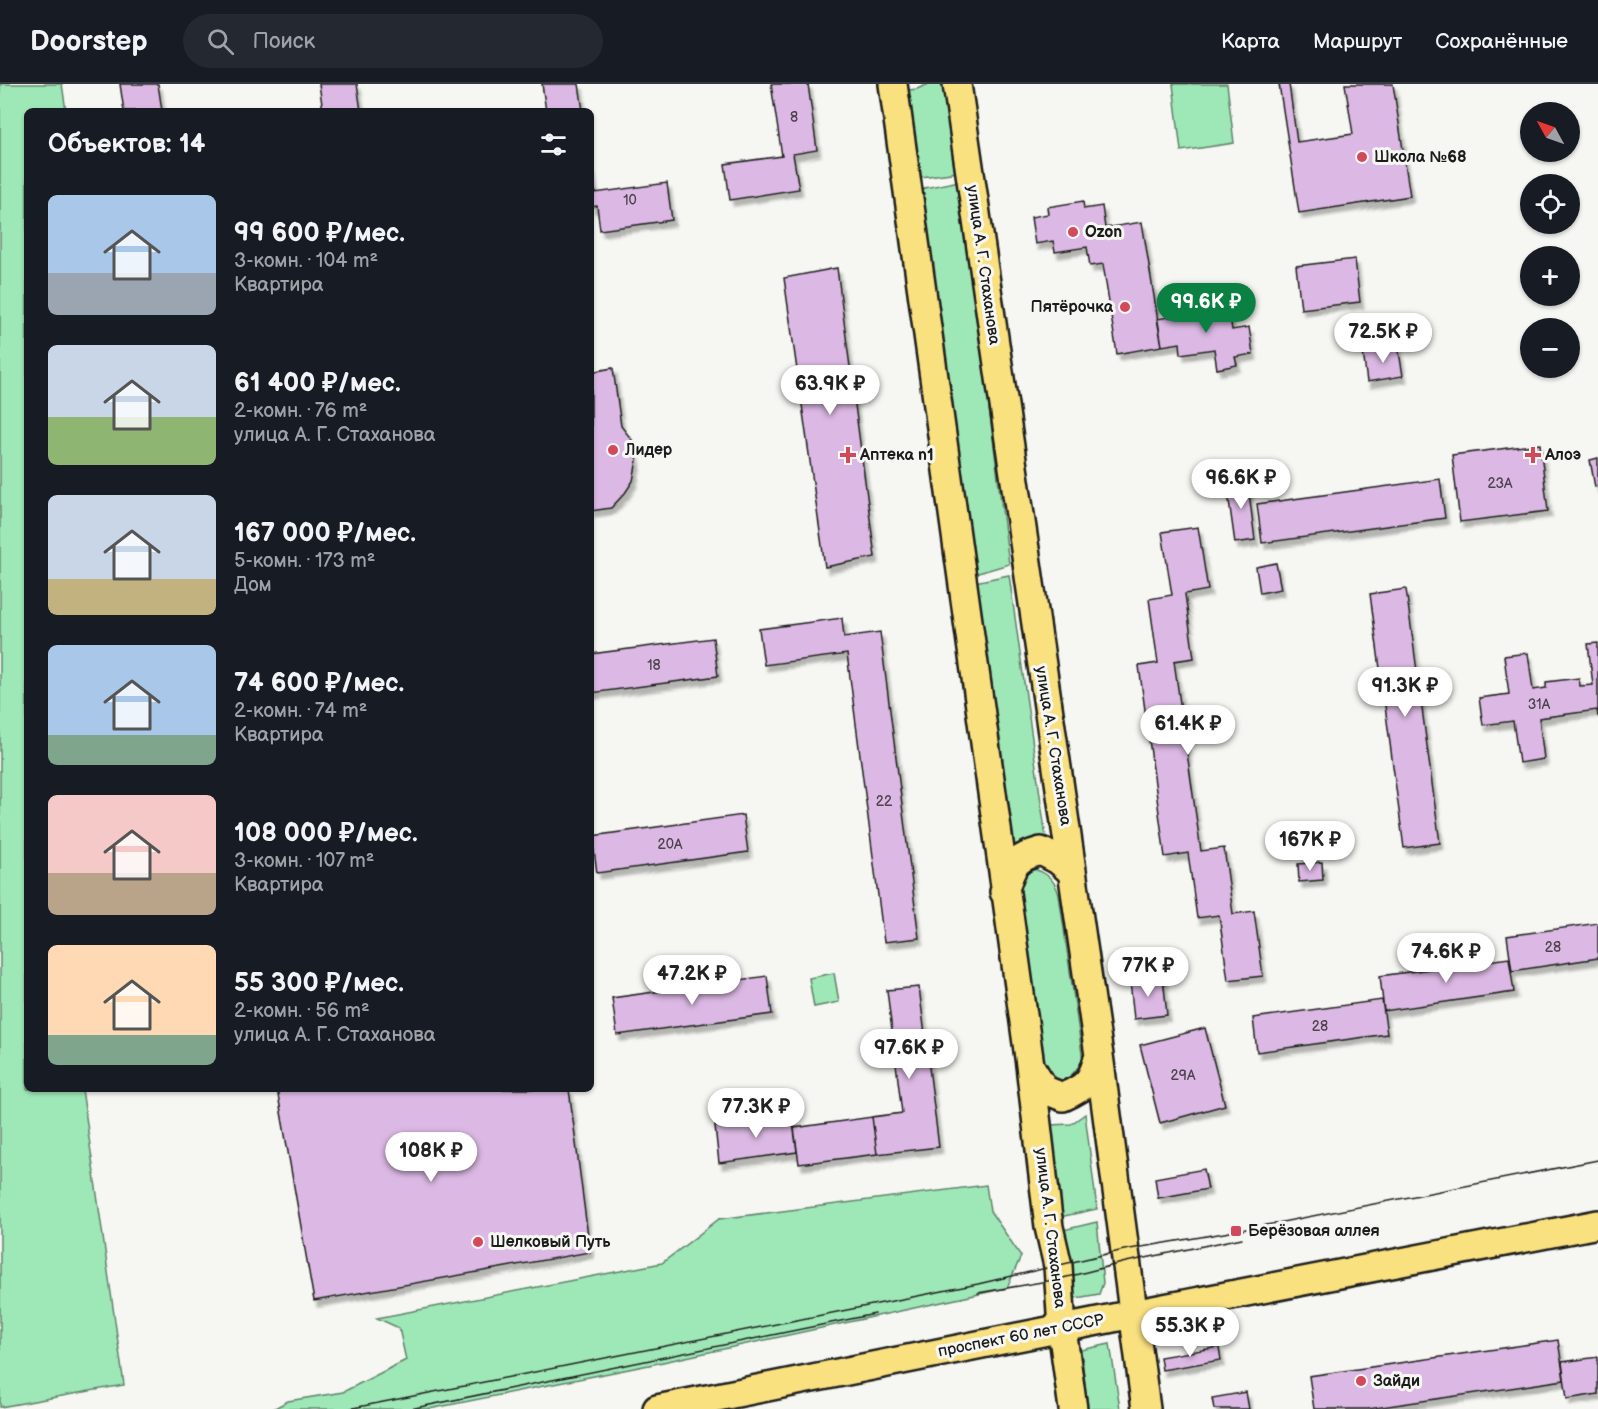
<!DOCTYPE html>
<html lang="ru">
<head>
<meta charset="utf-8">
<style>
  :root { --surface:#171b24; --page:#242831; --text:#f1f3f6; --muted:#9ea1a6; --line:#363941; --accent:#0b8043 }
  body { margin:0; font-family:"Balsamiq Sans",sans-serif; background:var(--page); color:var(--text); height:100vh; display:flex; flex-direction:column; font-size:22px; white-space:nowrap }
  * { box-sizing:border-box; margin:0 }
  p { font-size:20px; color:var(--muted) }
  .icon { flex:none; width:33px; height:33px; fill:none; stroke:currentColor; stroke-width:2; stroke-linecap:round; stroke-linejoin:round }
  .map { position:relative; flex:1; overflow:hidden }
  .panel { position:absolute; left:24px; top:24px; width:570px; height:984px; display:flex; flex-direction:column; background:var(--surface); border-radius:9px; box-shadow:0 2px 4px #0004 }
  .panel>* { flex:none }
  .needle { width:39px; rotate:310deg }
  .fabs { position:absolute; left:1520px; top:18px; display:grid; gap:12px }
  .fabs a { display:grid; place-items:center; width:60px; height:60px; border-radius:50%; background:var(--surface); box-shadow:0 2px 4px #0004; font-size:30px }
  .price { position:absolute; translate:-50% -51px; padding:0 14px; border-radius:21px; background:#fff; color:#222; font-size:20px; line-height:39px; filter:drop-shadow(0 2px 3px #0008) }
  .price::after { content:''; position:absolute; left:50%; top:36px; width:18px; height:14px; margin-left:-9px; background:inherit; clip-path:polygon(0 0,100% 0,50% 100%) }
  .price.selected { background:var(--accent); color:#fff }
  ul { padding:0; list-style:none }
  li { display:flex; align-items:center; gap:18px; height:150px; padding:0 24px }
  li span { display:grid; place-items:center; flex:none; width:168px; height:120px; border-radius:9px; color:#555 }
  li>.icon { margin-inline-start:auto }
  span .icon { width:72px; height:72px; fill:#fffc; stroke-width:1 }
  li b { font-size:26px }
  h2 { display:flex; justify-content:space-between; align-items:center; height:72px; padding:0 24px; font-size:26px }
  header { display:flex; align-items:center; gap:36px; box-sizing:border-box; height:84px; padding:0 30px; background:var(--surface); border-bottom:2px solid var(--line) }
  header strong { font-size:28px }
  nav { display:flex; gap:33px; margin-inline-start:auto; font-size:21px }
  .search { width:420px; height:54px; background:var(--page); display:flex; align-items:center; gap:15px; box-sizing:border-box; padding:0 21px; border-radius:33px; color:var(--muted); font-size:22px }
  .map>svg:first-child { display:block }
  .green { fill:#9ee8b7; stroke:#5d826a; stroke-width:1.5 }
  .building { fill:#dcb9e4; stroke:#1c1c1c; stroke-width:1.5; filter:url(#shadow) }
  .lines { fill:none; stroke-linecap:round; stroke-linejoin:round }
  .major-casing { stroke:#1c1c1c; stroke-width:32 }
  .major { stroke:#fae180; stroke-width:27 }
  .tram { stroke:#1c1c1c; stroke-width:1.5 }
  .poi-dot { fill:#d1495b; stroke:#f6f6f2; stroke-width:2 }
  .labels { text-anchor:middle; dominant-baseline:central; stroke-width:6; stroke-linejoin:round; paint-order:stroke }
  .number-label { font-size:14px; fill:#4c434e }
  .poi-label { font-size:16px; font-weight:bold; fill:#1c1c1c; stroke:#f6f6f2; text-anchor:start }
  .street-label { font-size:16px; fill:#1c1c1c; stroke:#f6f6f2 }
</style>
</head>
<body>
<header>
<strong>Doorstep</strong>
<div class="search"><svg class="icon" aria-label="search" viewBox="0 0 24 24"><circle cx="10" cy="10" r="6"/><path d="M15 15l6 6"/></svg>Поиск</div>
<nav><a>Карта</a><a>Маршрут</a><a>Сохранённые</a></nav>
</header>
<div class="map">
<svg width="1598" height="1325" viewBox="0 0 1598 1325">
  <defs>
    <filter id="shadow"><feDropShadow dx="3.5" dy="6" stdDeviation="1.5" flood-color="#0004"/></filter>
  </defs>
  <rect width="100%" height="100%" fill="#f6f6f2"/>
  <filter id="ink" filterUnits="userSpaceOnUse"><feTurbulence type="fractalNoise" baseFrequency=".0167" numOctaves="2"/><feDisplacementMap in="SourceGraphic" scale="12" xChannelSelector="R" yChannelSelector="G"/><feConvolveMatrix kernelMatrix="1 2 1 2 8 2 1 2 1" color-interpolation-filters="sRGB"/></filter>
  <g filter="url(#ink)">
    <path class="green" d="M0,0H62L66,27H27V1005H82L124,1301L0,1323Z
      M929,0H946L958,88L914,94L902,7L917,5Z
      M1173,0H1227L1234,59L1181,67Z
      M960,97L1009,480L968,492L914,106Z
      M1009,491L1047,761C1033,757 1024,756 1011,763L970,499Z
      M1024,784C1042,785 1054,792 1059,811L1083,977L1070,993L1057,998L1044,991L1015,791Z
      M834,889L839,918L814,923L809,894Z
      M1085,1030L1097,1125L1055,1134L1050,1041L1071,1040Z
      M986,1101L990,1127L1021,1172L1007,1204L649,1281L429,1325H273L288,1317L343,1308L406,1276L399,1244L377,1234L662,1179L719,1135Z
      M1097,1138L1103,1199L1099,1210L1082,1213L1074,1214L1068,1211L1055,1148Z
      M1110,1260L1120,1325H1088L1081,1266Z"/>
    <path class="building" d="M120,0H158L162,27H124Z
      M319,0H357L361,27H323Z
      M542,0H579L583,27H546Z
      M771,0H808L817,66L793,70L799,105L730,116L725,80L782,72Z
      M1279,0H1289L1297,58L1353,50L1345,0H1393L1410,112L1299,129Z
      M591,83L595,109L667,99L672,136L600,146L597,122L591,123Z
      M1083,117L1084,125L1102,122L1105,144L1142,138L1162,262L1117,270L1103,180L1090,182L1087,163L1055,168L1053,157L1035,160L1031,133L1048,130L1047,123Z
      M1355,175L1360,218L1301,225L1296,182Z
      M837,184L875,473L825,483L784,194Z
      M1210,219L1211,227L1229,225L1232,246L1249,243L1253,270L1235,273L1237,281L1217,285L1214,265L1181,270L1180,259L1162,262L1157,235L1175,232L1174,225Z
      M1398,262L1403,292L1367,298L1363,268Z
      M613,284L621,342L632,356L637,376L633,397L625,409L611,424L591,427V288Z
      M1540,360L1548,427L1460,438L1452,371Z
      M1598,374V402L1595,403L1590,376Z
      M1247,393L1255,456L1235,459L1226,395Z
      M1440,395L1445,434L1262,459L1257,420Z
      M1198,443L1208,506L1185,510L1194,574L1174,577L1201,767L1224,764L1233,830L1254,827L1263,892L1228,896L1219,831L1197,834L1188,769L1165,773L1139,582L1158,579L1149,515L1172,511L1162,448Z
      M1276,479L1281,505L1260,509L1256,483Z
      M1406,505L1440,759L1404,764L1370,510Z
      M842,534L844,553L880,548L919,854L884,858L847,570L764,581L759,545Z
      M713,554L718,592L591,609V570Z
      M1598,559V633L1597,626L1539,634L1544,675L1519,679L1513,637L1483,641L1479,614L1509,610L1504,572L1528,569L1533,606L1546,604V598L1579,594L1580,602L1593,601L1588,560Z
      M743,731L748,768L597,789L592,752Z
      M1322,778L1323,796L1299,798L1298,780Z
      M1598,839V874L1512,887L1507,852Z
      M1509,874L1514,908L1384,927L1380,892Z
      M767,892L772,930L617,951L612,914Z
      M1163,893L1167,931L1134,935L1130,897Z
      M919,903L939,1063L877,1070L872,1033L902,1029L887,906Z
      M1382,916L1387,950L1257,968L1253,934Z
      M1205,944L1225,1021L1160,1039L1140,961Z
      M277,1005H569L590,1168L314,1217Z
      M792,1032L797,1068L719,1079L715,1042Z
      M872,1033L877,1070L799,1080L794,1044Z
      M1204,1085L1208,1105L1158,1114L1155,1094Z
      M1558,1256L1564,1296L1368,1325H1314L1309,1292Z
      M1219,1263L1221,1276L1162,1286L1160,1273Z
      M1598,1273V1310L1567,1315L1562,1278Z
      M1246,1308L1249,1325H1214L1212,1314Z"/>
    <g class="lines">
      <g class="major-casing">
        <path id="major" d="M893,0L1030,981L1049,1143L1058,1182L1062,1245L1073,1325
          M957,0L1099,971L1146,1325
          M1004,808C1012,782 1014,774 1041,767L1058,776L1072,788
          M1030,982L1045,1006L1063,1013C1088,1002 1092,997 1099,971
          M657,1325L1133,1230L1598,1140"/>
      </g>
      <use href="#major" class="major"/>
      <path class="tram" d="M978,1209L1059,1195L1126,1178L1242,1154
        M348,1325L978,1200L1124,1166L1236,1147L1598,1076
        M410,1325L875,1230"/>
    </g>
  </g>
  <g class="poi-dot">
    <circle cx="1362" cy="73" r="6"/>
    <circle cx="1073" cy="148" r="6"/>
    <circle cx="1125" cy="223" r="6"/>
    <circle cx="613" cy="366" r="6"/>
    <path d="M845 362h6v6h6v6h-6v6h-6v-6h-6v-6h6z"/>
    <path d="M1530 362h6v6h6v6h-6v6h-6v-6h-6v-6h6z"/>
    <rect x="1230" y="1141" width="12" height="12" rx="3"/>
    <circle cx="478" cy="1158" r="6"/>
    <circle cx="1361" cy="1297" r="6"/>
  </g>
  <g class="labels">
    <g class="number-label">
      <text x="794" y="33">8</text>
      <text x="630" y="116">10</text>
      <text x="1500" y="399">23А</text>
      <text x="654" y="581">18</text>
      <text x="1539" y="620">31А</text>
      <text x="884" y="717">22</text>
      <text x="670" y="760">20А</text>
      <text x="1553" y="863">28</text>
      <text x="1320" y="942">28</text>
      <text x="1183" y="991">29А</text>
    </g>
    <g class="poi-label">
      <text x="1374" y="73">Школа №68</text>
      <text x="1085" y="148">Ozon</text>
      <text x="1113" y="223" text-anchor="end">Пятёрочка</text>
      <text x="625" y="366">Лидер</text>
      <text x="860" y="371">Аптека n1</text>
      <text x="1545" y="371">Алоэ</text>
      <text x="1248" y="1147">Берёзовая аллея</text>
      <text x="490" y="1158">Шелковый Путь</text>
      <text x="1373" y="1297">Зайди</text>
    </g>
    <g class="street-label">
      <text transform="translate(983 181) rotate(82)">улица А. Г. Стаханова</text>
      <text transform="translate(1053 662) rotate(81)">улица А. Г. Стаханова</text>
      <text transform="translate(1050 1144) rotate(83)">улица А. Г. Стаханова</text>
      <text transform="translate(1021 1252) rotate(-11)">проспект 60 лет СССР</text>
    </g>
  </g>
</svg>
<div class="fabs">
<a><svg class="needle" viewBox="-14 -14 28 28"><path d="M0-13l5 13h-10z" fill="#e53935"/><path d="M0 13l5-13h-10z" fill="#9ea1a6"/></svg></a>
<a><svg class="icon" aria-label="locate" viewBox="0 0 24 24"><circle cx="12" cy="12" r="6"/><path d="M12 2v4M12 18v4M2 12h4M18 12h4"/></svg></a>
<a>+</a>
<a>−</a>
</div>
<b class="price selected" style="left:1206px;top:250px">99.6K ₽</b>
<b class="price" style="left:1383px;top:280px">72.5K ₽</b>
<b class="price" style="left:830px;top:332px">63.9K ₽</b>
<b class="price" style="left:1241px;top:426px">96.6K ₽</b>
<b class="price" style="left:1405px;top:634px">91.3K ₽</b>
<b class="price" style="left:1188px;top:672px">61.4K ₽</b>
<b class="price" style="left:1310px;top:788px">167K ₽</b>
<b class="price" style="left:1446px;top:900px">74.6K ₽</b>
<b class="price" style="left:1148px;top:914px">77K ₽</b>
<b class="price" style="left:692px;top:922px">47.2K ₽</b>
<b class="price" style="left:909px;top:996px">97.6K ₽</b>
<b class="price" style="left:756px;top:1055px">77.3K ₽</b>
<b class="price" style="left:431px;top:1099px">108K ₽</b>
<b class="price" style="left:1190px;top:1274px">55.3K ₽</b>
<section class="panel">
<h2>Объектов: 14<svg class="icon" aria-label="filters" viewBox="0 0 24 24"><path d="M4 7h16M4 17h16"/><circle cx="9" cy="7" r="2"/><circle cx="15" cy="17" r="2"/></svg></h2>
<ul>
<li><span style="background:linear-gradient(#a9c7e8 65%,#9aa5b1 0)"><svg class="icon" aria-label="home" viewBox="0 0 24 24"><path d="M3 11l9-7 9 7M6 9v11h12V9"/></svg></span><div><b>99 600 ₽/мес.</b><p>3-комн. · 104 m²</p><p>Квартира</p></div></li>
<li><span style="background:linear-gradient(#c9d6e8 60%,#8fb573 0)"><svg class="icon" aria-label="home" viewBox="0 0 24 24"><path d="M3 11l9-7 9 7M6 9v11h12V9"/></svg></span><div><b>61 400 ₽/мес.</b><p>2-комн. · 76 m²</p><p>улица А. Г. Стаханова</p></div></li>
<li><span style="background:linear-gradient(#c9d6e8 70%,#c2b280 0)"><svg class="icon" aria-label="home" viewBox="0 0 24 24"><path d="M3 11l9-7 9 7M6 9v11h12V9"/></svg></span><div><b>167 000 ₽/мес.</b><p>5-комн. · 173 m²</p><p>Дом</p></div></li>
<li><span style="background:linear-gradient(#a9c7e8 75%,#7fa58c 0)"><svg class="icon" aria-label="home" viewBox="0 0 24 24"><path d="M3 11l9-7 9 7M6 9v11h12V9"/></svg></span><div><b>74 600 ₽/мес.</b><p>2-комн. · 74 m²</p><p>Квартира</p></div></li>
<li><span style="background:linear-gradient(#f6c9c9 65%,#b9a48a 0)"><svg class="icon" aria-label="home" viewBox="0 0 24 24"><path d="M3 11l9-7 9 7M6 9v11h12V9"/></svg></span><div><b>108 000 ₽/мес.</b><p>3-комн. · 107 m²</p><p>Квартира</p></div></li>
<li><span style="background:linear-gradient(#ffd9b3 75%,#7fa58c 0)"><svg class="icon" aria-label="home" viewBox="0 0 24 24"><path d="M3 11l9-7 9 7M6 9v11h12V9"/></svg></span><div><b>55 300 ₽/мес.</b><p>2-комн. · 56 m²</p><p>улица А. Г. Стаханова</p></div></li>
</ul>
</section>
</div>
</body>
</html>
